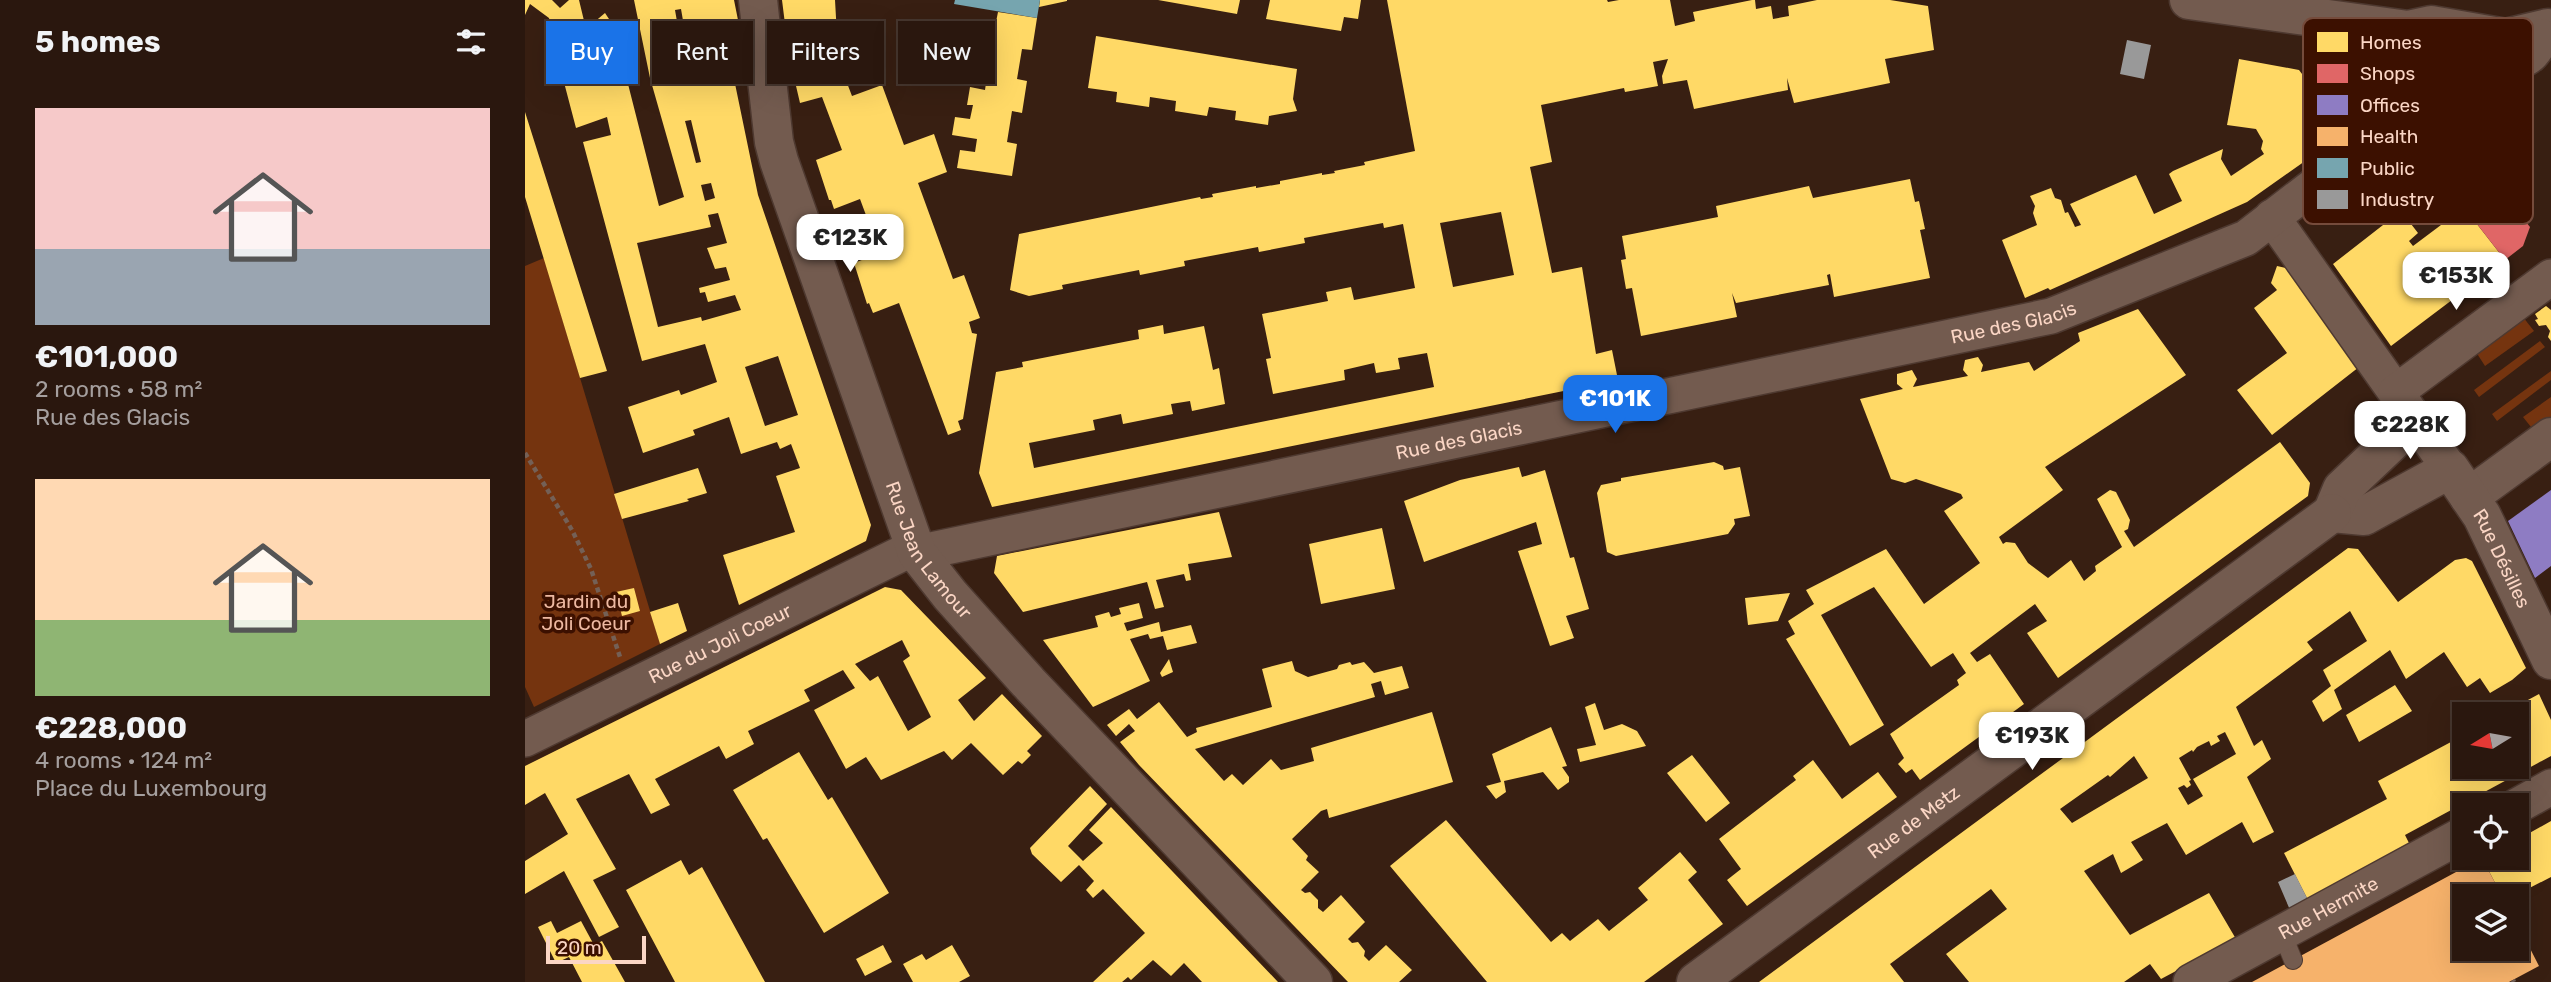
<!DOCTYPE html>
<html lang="en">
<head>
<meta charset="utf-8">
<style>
  :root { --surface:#2a170e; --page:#36241c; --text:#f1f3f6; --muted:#a59f9e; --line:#46362e; --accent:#1a73e8 }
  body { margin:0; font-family:Rubik,sans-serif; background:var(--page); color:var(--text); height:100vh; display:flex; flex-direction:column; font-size:26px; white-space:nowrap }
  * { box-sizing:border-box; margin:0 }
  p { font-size:23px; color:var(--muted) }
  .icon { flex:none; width:38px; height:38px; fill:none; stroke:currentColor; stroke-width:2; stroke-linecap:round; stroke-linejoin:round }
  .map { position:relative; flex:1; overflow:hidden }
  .sheet { display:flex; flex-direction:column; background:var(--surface); width:525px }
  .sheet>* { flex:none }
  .hud { position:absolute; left:21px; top:21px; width:665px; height:63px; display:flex; gap:14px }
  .needle { width:46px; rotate:259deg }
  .tools { position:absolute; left:1927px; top:702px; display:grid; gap:14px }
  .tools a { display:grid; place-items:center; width:77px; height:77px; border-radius:0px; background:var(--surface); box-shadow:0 7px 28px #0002,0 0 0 2px var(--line); font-size:35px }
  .scale { position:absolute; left:21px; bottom:18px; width:100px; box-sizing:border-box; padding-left:7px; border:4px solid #fbd6c5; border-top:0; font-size:19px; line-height:24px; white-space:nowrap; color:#fbd6c5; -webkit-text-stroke:5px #3c1000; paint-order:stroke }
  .price { position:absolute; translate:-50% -60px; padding:0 16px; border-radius:14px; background:#fff; color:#222; font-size:23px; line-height:46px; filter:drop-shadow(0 2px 4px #0008) }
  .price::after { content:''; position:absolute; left:50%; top:42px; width:21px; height:16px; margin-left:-10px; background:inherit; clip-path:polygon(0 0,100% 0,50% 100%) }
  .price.active { background:var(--accent); color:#fff }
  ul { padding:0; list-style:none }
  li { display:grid; align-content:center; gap:14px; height:371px; padding:0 35px }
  li span { display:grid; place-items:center; height:217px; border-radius:0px; color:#555 }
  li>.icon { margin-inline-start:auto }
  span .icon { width:126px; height:126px; fill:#fffc; stroke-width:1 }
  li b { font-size:30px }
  h2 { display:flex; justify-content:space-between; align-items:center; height:84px; padding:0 35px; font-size:30px }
  .tag { padding:0 24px; border-radius:0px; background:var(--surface); box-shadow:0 7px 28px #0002,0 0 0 2px var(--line); font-size:24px; line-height:63px }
  .tag.active { background:var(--accent); color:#fff }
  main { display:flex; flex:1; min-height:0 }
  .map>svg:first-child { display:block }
  .green { fill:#75340f }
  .homes { fill:#ffd966; fill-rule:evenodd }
  .shops { fill:#e06666 }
  .offices { fill:#8e7cc3 }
  .health { fill:#f6b26b }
  .public { fill:#76a5af }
  .industry { fill:#999 }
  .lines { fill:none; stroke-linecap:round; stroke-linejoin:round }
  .lane-casing { stroke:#4e3930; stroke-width:20 }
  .street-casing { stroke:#4e3930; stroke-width:38 }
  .secondary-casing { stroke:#4e3930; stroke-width:41 }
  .path { stroke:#746056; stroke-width:4.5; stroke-dasharray:5 3.5; stroke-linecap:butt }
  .lane { stroke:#735b4f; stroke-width:18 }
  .street { stroke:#735b4f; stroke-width:35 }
  .secondary { stroke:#735b4f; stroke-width:38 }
  .labels { text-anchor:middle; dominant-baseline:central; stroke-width:7; stroke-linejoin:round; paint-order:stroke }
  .street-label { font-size:19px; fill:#fbd6c5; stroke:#3c1000 }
  .park-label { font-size:19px; fill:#edb8a1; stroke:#3c1000 }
  .key { fill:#3c1000; stroke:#754b3b; stroke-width:2 }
  .key-label { font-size:19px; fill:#fbd6c5 }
</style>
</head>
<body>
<main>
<section class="sheet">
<h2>5 homes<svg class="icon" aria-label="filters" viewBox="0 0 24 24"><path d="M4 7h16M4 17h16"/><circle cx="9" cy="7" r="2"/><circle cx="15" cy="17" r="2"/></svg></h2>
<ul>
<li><span style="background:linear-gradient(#f6c9c9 65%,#9aa5b1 0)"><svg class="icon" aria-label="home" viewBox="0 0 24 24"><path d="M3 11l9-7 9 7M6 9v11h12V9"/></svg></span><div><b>€101,000</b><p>2 rooms · 58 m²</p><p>Rue des Glacis</p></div></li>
<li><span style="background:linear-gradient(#ffd9b3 65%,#8fb573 0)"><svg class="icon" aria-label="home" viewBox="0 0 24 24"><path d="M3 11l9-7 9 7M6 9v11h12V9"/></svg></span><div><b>€228,000</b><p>4 rooms · 124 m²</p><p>Place du Luxembourg</p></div></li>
</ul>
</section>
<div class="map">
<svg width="2026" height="982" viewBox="0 0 2026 982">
  <rect width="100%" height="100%" fill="#381f12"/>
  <path class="green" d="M19,258L135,644L9,707L0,687V266Z
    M1998,317L2009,331L1960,366L1951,352Z
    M2015,341L2020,347L1954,397L1949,390Z
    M2026,371V380L1972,421L1967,414Z
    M2026,397V420L2010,432L1998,417Z"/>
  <path class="homes" d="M0,0H27L35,8L44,0H54L61,29L80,13L88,25L134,206L159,197L125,78L109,0H209L214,25L203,27L208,74L233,195L346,525L341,541L214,605L198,555L270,532L251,476L275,468L266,444L255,449L252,442L216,454L204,417L168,430L170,435L118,453L103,407L154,390L156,395L192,382L180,344L117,361L58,142L86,135L82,117L51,128L36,71L70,64L65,45L33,55L24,18L5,4L0,15ZM156,9L160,32L154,33L150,10ZM166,120L176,162L171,163L160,121ZM186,183L190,198L180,201L176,185ZM193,213L202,243L182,248L190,269L201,267L205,280L174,288L175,293L180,292L183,302L210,295L216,310L177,321L176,317L133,327L112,243L186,227L183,215ZM253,356L273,415L240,426L220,367Z
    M257,0H310L313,53L288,54L290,72L317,70L327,96L357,85L379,145L409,134L422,172L393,183L428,279L439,275L455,318L444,322L447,333L452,334L438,419L433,421L436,430L423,435L374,303L348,313L344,303L342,304L329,263L355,253L335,199L309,209L306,200H304L291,160L317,150L297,97L275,103L264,56Z
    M515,0H542V1L514,7Z
    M633,0H715L712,14Z
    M745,0H836L833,19L819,17L816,31L741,19Z
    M862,0H1082L1083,2L1094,0H1145L1150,26L1170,21L1168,12L1227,0H1230L1231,9L1246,6L1248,19L1264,16L1263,6L1292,0H1365L1403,6L1409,50L1360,59L1365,83L1269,103L1262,78L1263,90L1169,109L1162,80L1138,84L1137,76L1143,59L1128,62L1133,86L1100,92L1099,88L1016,105L1027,162L1005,167L1027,273L1057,267L1071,354L1087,350L1093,380L467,507L454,473L471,372L498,367L497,362L614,339L613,330L638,325L639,334L679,326L688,370L694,368L700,404L667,411L665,401L646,404L648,414L598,424L596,414L568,420L570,430L504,443L509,468L909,387L902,353L873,358L875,369L851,373L849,363L819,370L820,380L748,394L741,359L746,358L737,314L803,301L801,292L826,287L829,300L890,288L878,224L859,228L858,223L779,238L780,243L734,252L733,247L659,261L660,266L615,275L614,270L537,285L538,289L504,296L485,290L494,234L675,197L676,199L688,197L687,194L731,186V188L755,184V181L797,173V175L810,173L809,171L840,165L839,162L890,151ZM976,212L989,275L928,287L915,223Z
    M473,12L512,18L507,50L497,49L492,79L502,81L497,113L487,111L482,142L492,144L487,176L432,168L435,150L450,152L452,139L427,135L430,117L445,119L448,105H442L445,87L460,90L462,76L438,72L441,54L456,57L458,43L452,42L455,24L470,27Z
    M571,36L772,69L768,99L772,111L744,116L743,125L710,120L711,111L684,107L682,116L650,111L651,101L625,97L624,107L591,102L592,92L563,88Z
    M1714,59L1774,70L1821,132L1722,202L1525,290L1523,288L1500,298L1477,240L1512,225L1508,213L1510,206L1505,196L1526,188L1530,198L1536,200L1540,213L1543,212L1550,227L1556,225L1545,204L1611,175L1629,214L1657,201L1644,174L1648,171L1698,149L1696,159L1706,176L1739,154L1736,149L1738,141L1731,129L1702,125Z
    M0,112L82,371L55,378L0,197Z
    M1888,142L1980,260L1866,346L1808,264L1876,211L1893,233L1884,241L1888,246L1924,219L1913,207L1909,210L1868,157Z
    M1385,179L1390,202L1394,201L1400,229L1395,230L1405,278L1309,297L1305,274L1302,275L1304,285L1211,303L1207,293L1212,317L1116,336L1107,288L1101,289L1096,260L1101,259L1097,236L1193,217L1191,206L1284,186L1288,198Z
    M1752,266L1765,269L1834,367L1747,435L1712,390L1762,353L1729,308L1752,290L1746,283Z
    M2021,306L2026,310V341L2023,337L2025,331L2021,325L2014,326L2010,320L2013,319L2010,314Z
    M1613,309L1661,375L1520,467L1538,490L1474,537L1478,544L1481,542L1490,543L1503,563L1523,578L1546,560L1559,581L1571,571L1570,566L1597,547L1572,499L1585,490L1591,492L1605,520L1603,529L1599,531L1609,547L1755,442L1785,483L1783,496L1533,678L1502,633L1522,621L1510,604L1445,653L1452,662L1465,654L1499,704L1395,780L1387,769L1381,773L1373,764L1379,758L1365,734L1434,685L1432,680L1441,673L1428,653L1406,667L1349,587L1296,615L1359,725L1325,746L1261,639L1270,634L1263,621L1289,604L1281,590L1361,549L1399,604L1455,563L1419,511L1438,498L1436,494L1391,479L1380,483L1366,479L1335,399L1378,389L1372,384V374L1387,370L1392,379L1388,387L1443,376L1438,370L1440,360L1453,357L1458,365L1456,372L1504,362L1509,371L1555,341L1553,333Z
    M1189,462L1198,466L1199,470L1215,467L1225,516L1209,519L1210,524L1203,534L1091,556L1082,552L1072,493L1076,485L1096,481V478Z
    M994,467L997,477L1020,470L1045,558L1049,557L1064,609L1041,616L1049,638L1025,646L993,551L1017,544L1011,522L899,562L879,501L935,480Z
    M173,468L182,493L162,499L164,501L97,519L89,494Z
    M694,512L707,557L663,564L666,580L661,581L659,574L631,580L639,607L630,609L622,582L498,612L469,573L472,556Z
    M857,528L870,589L796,604L784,544Z
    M1823,548L1833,549L1873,602L1930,560L1941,558L1947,561L2001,668L1987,680L1965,693L1955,678L1942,687L1919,652L1881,679L1865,650L1809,690L1817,709L1798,722L1787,701L1806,686L1798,670L1842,641L1825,611L1782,642L1788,650L1711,707L1729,746L1737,740L1746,759L1722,777L1749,832L1728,843L1717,822L1661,855L1642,823L1606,842L1618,860L1596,873L1588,854L1559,871L1605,935L1684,893L1711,939L1636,979L1625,964L1599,982H1444L1421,954L1482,909L1466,889L1365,964L1379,982H1234ZM1700,732L1711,754L1668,779L1678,796L1663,805L1653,788L1659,785L1662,788L1666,785L1664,781L1666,780L1654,758L1667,750L1668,752L1672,747L1684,741L1686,746L1695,741L1692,736ZM1609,756L1623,778L1547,823L1535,809L1583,775L1585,777Z
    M360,587L376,590L461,678L433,700L449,721L477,694L517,736L502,751L506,755L497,764L493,761L478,775L446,743L427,760L419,751L356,780L341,757L321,769L289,710L330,688L318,670L279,690L285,701L223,731L229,744L201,759L194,746L130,779L145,805L126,814L104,774L51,799L91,869L68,880L94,927L74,937L39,871L0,894V861L43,834L20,793L0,805V766ZM377,640L385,656L378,661L406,717L383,731L353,676L345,681L330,664Z
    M109,588L115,611L97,616L91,592Z
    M1265,593L1253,621L1223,625L1220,598Z
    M153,603L162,631L135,644L125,612Z
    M614,603L618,618L599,623L602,631L634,622L636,632L666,625L672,643L642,650L638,636L625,639L623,634L605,639L625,681L568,707L518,640L573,627L570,616L584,612L586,617L596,614L594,608Z
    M644,659L648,672L637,677L635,673Z
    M767,661L770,671L783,677L812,669L814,665L825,662L827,665L839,662L849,673L877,666L884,688L860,695L856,681L846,684L850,697L670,749L699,781L707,774L718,785L746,759L756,770L789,761L786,748L907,712L928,782L804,818L802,809L796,811L767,839L783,856L781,860L794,872L776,890L780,893L785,892L793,900V908L798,912L816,895L840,922L823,939L827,943L833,942L840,951L839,956L844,961L861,945L887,970L874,982H823L614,765L595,742L610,731L604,724L591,736L582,725L604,709L612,719L634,702L662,737L672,732L671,728L747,707L737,669Z
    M1870,685L1887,711L1834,742L1821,715Z
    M2014,694L2026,720V756L1880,835L1885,845L1783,900L1759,853L1862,799L1853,781L1939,735V766H1992V714H1977Z
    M1070,703L1079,730L1097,724L1112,731L1121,746L1055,762L1052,749L1071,745L1060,707Z
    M1026,727L1042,766L1037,767L1044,777V782L1033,790L1018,772L979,781L981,792L971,799L961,786L976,782L967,754Z
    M274,752L303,800L307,797L364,893L299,933L242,838L238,840L208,790Z
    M1167,755L1205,803L1181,822L1142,773Z
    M1288,760L1317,799L1353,772L1372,797L1222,906L1202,880L1216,869L1194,839L1271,780L1268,776Z
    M565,786L582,804L543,846L558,861L578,843L564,830L586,807L753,982H677L659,963L646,976L628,960L606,980L603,977L597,982H568L620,933L578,889L568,898L561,890L569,881L554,865L536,882L507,854L505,848Z
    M921,820L1026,942L1037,933L1045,941L1073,919L1084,931L1123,900L1113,888L1155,852L1172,872L1163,880L1198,924L1119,982H962L865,866Z
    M2026,821V877L1989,896H1977L1957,858H1992V840Z
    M156,860L164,875L177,867L240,982H150L101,890Z
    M26,921L32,933L56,921L69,945L77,941L100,982H57L44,957L31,963L13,927Z
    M358,945L367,962L340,976L331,959Z
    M427,945L445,976L434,982H388L378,964L397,954L401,960Z"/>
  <path class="shops" d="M1911,125L1924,127L2005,227L1998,246L1980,260L1888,142Z"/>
  <path class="offices" d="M2026,490V566L2010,578L1983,521Z"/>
  <path class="health" d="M1957,858L1977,896H1939V948H1992V923L2014,966L1984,982H1727Z"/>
  <path class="public" d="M430,0H515L512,18L429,4Z"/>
  <path class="industry" d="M1602,40L1626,45L1619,79L1595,74Z
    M1770,874L1783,900L1765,910L1753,882Z"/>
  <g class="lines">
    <g class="lane-casing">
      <path id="lane" d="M1757,933L1768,960"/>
    </g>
    <g class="street-casing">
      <g id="street">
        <path d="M1747,217L1925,469"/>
        <path d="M1871,392L2026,277"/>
        <path id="s1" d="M0,739L380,552L392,553L1526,316L1721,238L1916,88L1940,65"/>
        <path d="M1992,806L2026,787"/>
        <path id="s2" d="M1666,982L1939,834"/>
      </g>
    </g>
    <g class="secondary-casing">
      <g id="secondary">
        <path id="s3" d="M233,0L249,142L254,161L392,553L425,595L503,682L788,982"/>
        <path d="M1664,0L1883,30L1906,25L1981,38L2023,28"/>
        <path d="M1883,30C1890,37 1897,48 1906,53C1931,66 1978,72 2003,55C2008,52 2012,43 2016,38"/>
        <path d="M1944,497L2026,437"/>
        <path id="s4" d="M1807,513L1839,516L1925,469L1957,516L2026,660"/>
        <path d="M1807,513L1817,489L1890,420"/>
        <path id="s5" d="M1171,982L1807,513"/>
      </g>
    </g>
    <path class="path" d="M0,453L47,530L66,569L95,657
      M1988,980L1989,982"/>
    <use href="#lane" class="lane"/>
    <use href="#street" class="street"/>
    <use href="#secondary" class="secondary"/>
  </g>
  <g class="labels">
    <g class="street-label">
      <text stroke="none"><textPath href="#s1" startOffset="1556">Rue des Glacis</textPath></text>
      <text stroke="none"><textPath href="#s1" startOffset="989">Rue des Glacis</textPath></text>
      <text stroke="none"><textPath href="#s3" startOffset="581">Rue Jean Lamour</textPath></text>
      <text stroke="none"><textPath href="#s4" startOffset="234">Rue Désilles</textPath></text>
      <text stroke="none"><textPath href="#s1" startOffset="217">Rue du Joli Coeur</textPath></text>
      <text stroke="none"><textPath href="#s5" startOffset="270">Rue de Metz</textPath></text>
      <text stroke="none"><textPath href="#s2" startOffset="156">Rue Hermite</textPath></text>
    </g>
    <g class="park-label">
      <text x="61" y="601">Jardin du<tspan x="61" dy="22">Joli Coeur</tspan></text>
    </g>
  </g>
  <rect x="1778" y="18" width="230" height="206" rx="10" class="key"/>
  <rect x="1792" y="32" width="31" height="20" fill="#ffd966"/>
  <rect x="1792" y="64" width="31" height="19" fill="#e06666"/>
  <rect x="1792" y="95" width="31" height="20" fill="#8e7cc3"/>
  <rect x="1792" y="127" width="31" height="19" fill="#f6b26b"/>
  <rect x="1792" y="158" width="31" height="20" fill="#76a5af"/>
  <rect x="1792" y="190" width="31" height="19" fill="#999"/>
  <g class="key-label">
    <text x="1835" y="49">Homes</text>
    <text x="1835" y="80">Shops</text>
    <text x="1835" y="112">Offices</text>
    <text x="1835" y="143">Health</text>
    <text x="1835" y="175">Public</text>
    <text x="1835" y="206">Industry</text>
  </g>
</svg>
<div class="tools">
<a><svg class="needle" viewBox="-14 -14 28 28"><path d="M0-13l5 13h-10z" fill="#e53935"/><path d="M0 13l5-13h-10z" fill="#a59f9e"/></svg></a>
<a><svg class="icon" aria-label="locate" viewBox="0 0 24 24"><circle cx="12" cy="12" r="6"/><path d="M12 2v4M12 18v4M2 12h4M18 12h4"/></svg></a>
<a><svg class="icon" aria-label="layers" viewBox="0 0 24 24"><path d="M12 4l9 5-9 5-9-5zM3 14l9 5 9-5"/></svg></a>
</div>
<div class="scale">20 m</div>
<b class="price" style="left:325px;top:274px">€123K</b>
<b class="price" style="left:1931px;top:312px">€153K</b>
<b class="price active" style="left:1090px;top:435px">€101K</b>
<b class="price" style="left:1885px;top:461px">€228K</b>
<b class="price" style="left:1507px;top:772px">€193K</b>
<div class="hud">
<a class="tag active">Buy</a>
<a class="tag">Rent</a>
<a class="tag">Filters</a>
<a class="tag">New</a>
</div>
</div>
</main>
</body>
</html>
